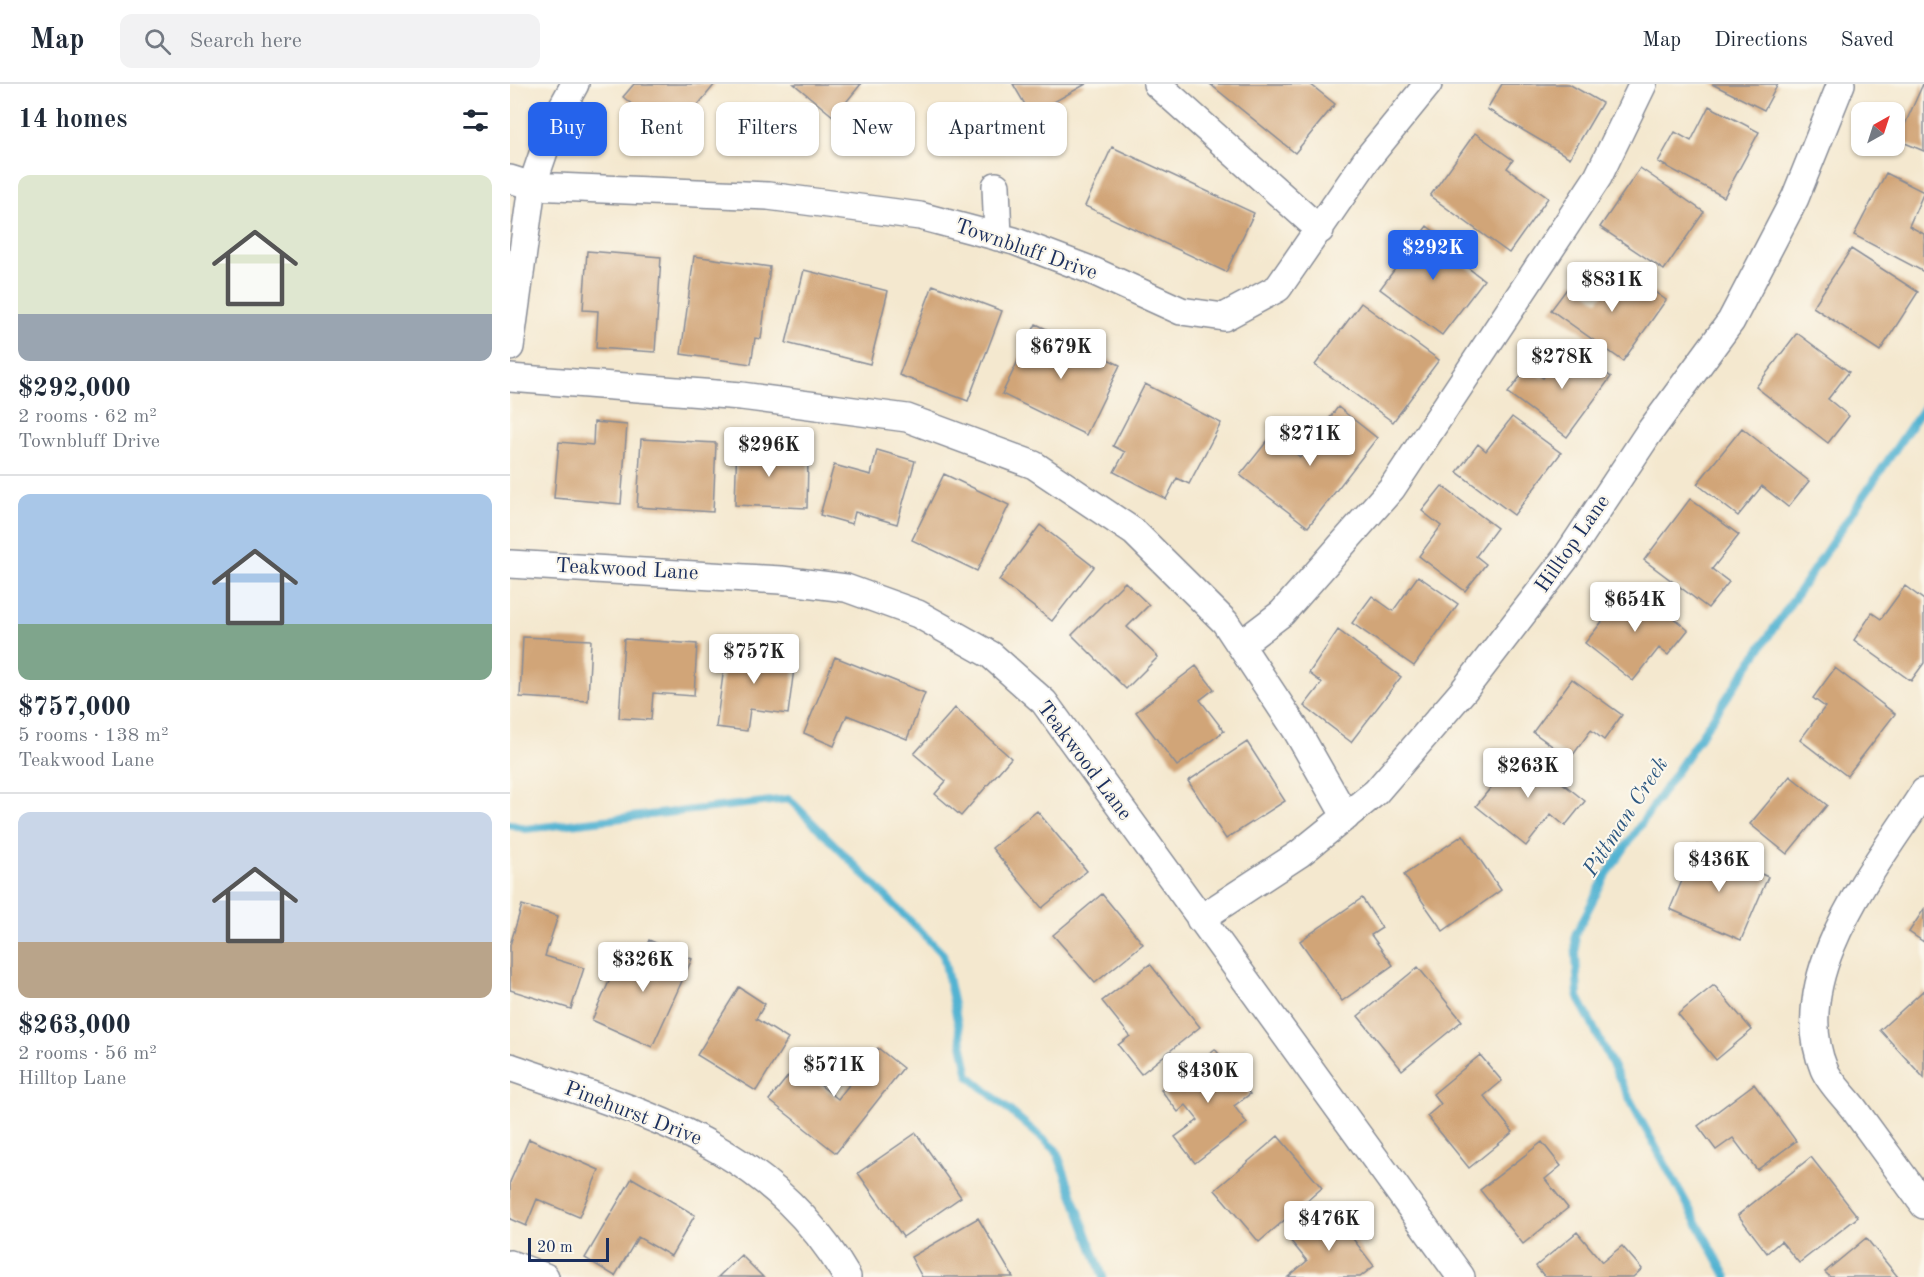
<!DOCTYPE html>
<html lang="en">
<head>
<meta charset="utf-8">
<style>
  :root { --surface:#fff; --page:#f2f2f3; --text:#1f2937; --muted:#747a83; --line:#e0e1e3; --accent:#2563eb }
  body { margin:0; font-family:"Old Standard TT",serif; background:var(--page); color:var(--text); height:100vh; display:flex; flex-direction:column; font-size:22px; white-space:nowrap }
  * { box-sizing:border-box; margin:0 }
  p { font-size:20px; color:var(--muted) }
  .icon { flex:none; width:33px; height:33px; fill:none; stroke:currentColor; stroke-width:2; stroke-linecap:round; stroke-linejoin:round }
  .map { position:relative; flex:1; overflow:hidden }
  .sheet { display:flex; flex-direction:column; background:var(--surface); width:510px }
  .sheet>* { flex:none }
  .guide { position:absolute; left:18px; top:18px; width:570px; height:54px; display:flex; gap:12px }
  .needle { width:39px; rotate:39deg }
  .fabs { position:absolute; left:1341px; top:18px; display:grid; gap:12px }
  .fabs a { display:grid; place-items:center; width:54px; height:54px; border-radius:12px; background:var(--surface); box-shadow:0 2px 4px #0004; font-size:30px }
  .scale { position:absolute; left:18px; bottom:15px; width:81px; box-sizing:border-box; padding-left:6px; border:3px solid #1b2f5e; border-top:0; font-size:16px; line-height:21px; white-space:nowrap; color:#1b2f5e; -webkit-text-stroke:4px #fbf7ec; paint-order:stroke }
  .price { position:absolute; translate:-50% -51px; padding:0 14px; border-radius:6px; background:#fff; color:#222; font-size:20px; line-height:39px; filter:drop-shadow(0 2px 3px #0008) }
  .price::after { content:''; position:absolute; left:50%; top:36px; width:18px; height:14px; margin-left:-9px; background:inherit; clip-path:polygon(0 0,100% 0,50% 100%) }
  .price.selected { background:var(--accent); color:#fff }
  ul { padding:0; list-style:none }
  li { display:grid; align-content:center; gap:12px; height:318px; padding:0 18px }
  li+li { border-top:2px solid var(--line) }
  li span { display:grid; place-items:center; height:186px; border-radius:12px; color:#555 }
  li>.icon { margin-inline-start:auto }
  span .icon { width:108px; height:108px; fill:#fffc; stroke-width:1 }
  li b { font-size:26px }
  h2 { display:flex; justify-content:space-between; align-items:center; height:72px; padding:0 18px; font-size:26px }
  .tag { padding:0 21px; border-radius:12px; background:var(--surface); box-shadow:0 2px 4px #0004; font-size:21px; line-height:54px }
  .tag.selected { background:var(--accent); color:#fff }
  header { display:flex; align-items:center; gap:36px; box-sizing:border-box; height:84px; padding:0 30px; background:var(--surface); border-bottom:2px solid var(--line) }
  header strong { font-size:28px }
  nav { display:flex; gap:33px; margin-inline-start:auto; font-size:21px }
  .search { width:420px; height:54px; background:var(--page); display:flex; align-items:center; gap:15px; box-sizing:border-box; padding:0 21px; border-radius:12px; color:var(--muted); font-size:22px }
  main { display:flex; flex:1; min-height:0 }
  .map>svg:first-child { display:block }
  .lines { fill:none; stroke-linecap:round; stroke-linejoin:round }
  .stream { stroke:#53b3d2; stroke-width:8 }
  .building { fill:#d1a578 }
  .minor-casing { stroke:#888c96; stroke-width:30 }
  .minor { stroke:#fff; stroke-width:27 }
  .labels { text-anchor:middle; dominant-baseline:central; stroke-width:4.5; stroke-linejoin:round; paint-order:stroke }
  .street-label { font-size:21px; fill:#1b2f5e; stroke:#fbf7ec }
  .water-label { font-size:22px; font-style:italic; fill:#2c5781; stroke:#fbf7ec }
</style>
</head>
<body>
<header>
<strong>Map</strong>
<div class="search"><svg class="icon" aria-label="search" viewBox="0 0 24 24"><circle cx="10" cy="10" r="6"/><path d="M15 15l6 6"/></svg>Search here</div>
<nav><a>Map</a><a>Directions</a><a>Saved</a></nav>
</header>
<main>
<section class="sheet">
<h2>14 homes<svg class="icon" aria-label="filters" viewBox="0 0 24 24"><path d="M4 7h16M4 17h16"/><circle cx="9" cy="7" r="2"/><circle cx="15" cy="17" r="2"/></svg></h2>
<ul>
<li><span style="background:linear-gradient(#dfe7d0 75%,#9aa5b1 0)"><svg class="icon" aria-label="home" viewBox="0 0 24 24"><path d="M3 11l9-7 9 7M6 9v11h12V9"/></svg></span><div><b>$292,000</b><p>2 rooms · 62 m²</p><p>Townbluff Drive</p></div></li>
<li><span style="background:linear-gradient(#a9c7e8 70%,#7fa58c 0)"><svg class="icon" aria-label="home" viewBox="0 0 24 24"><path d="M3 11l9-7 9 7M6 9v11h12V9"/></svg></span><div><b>$757,000</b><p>5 rooms · 138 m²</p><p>Teakwood Lane</p></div></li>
<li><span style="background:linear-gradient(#c9d6e8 70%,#b9a48a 0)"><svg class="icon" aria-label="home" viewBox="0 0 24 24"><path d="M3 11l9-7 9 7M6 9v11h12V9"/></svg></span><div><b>$263,000</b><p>2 rooms · 56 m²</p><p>Hilltop Lane</p></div></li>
</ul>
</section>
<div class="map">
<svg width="1414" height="1193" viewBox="0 0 1414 1193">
  <rect width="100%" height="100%" fill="#fbf7ec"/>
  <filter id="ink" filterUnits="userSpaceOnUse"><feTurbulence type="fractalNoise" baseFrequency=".0167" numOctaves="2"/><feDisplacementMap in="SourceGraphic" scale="12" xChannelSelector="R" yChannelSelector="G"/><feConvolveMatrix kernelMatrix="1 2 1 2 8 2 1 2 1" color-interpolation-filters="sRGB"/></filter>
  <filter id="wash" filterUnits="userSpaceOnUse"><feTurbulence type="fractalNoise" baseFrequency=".008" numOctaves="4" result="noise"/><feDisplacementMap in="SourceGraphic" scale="24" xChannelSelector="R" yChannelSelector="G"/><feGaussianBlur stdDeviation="1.35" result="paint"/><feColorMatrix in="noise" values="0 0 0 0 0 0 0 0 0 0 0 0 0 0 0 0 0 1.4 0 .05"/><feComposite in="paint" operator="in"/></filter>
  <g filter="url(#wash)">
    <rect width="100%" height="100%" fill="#f4e8cf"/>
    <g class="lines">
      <path class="stream" d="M0,740L15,745L279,715L433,870L459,992L546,1066L593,1193
        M1217,1193L1128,1031L1068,913L1065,851L1095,793L1414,323"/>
    </g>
    <g id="blocks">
      <path class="building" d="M124,0H205L162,53L113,13Z
        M284,0H351L324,33Z
        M503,0H576L521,31Z
        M700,0H800L825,20L785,69Z
        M992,0H1059L1092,19L1060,74L977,25Z
        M1202,0H1268L1254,26Z
        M1413,0H1414V67L1388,56Z
        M1199,22L1249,48L1214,113L1148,78L1165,48L1181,57Z
        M965,49L1003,76L997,84L1038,114L999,169L920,112Z
        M602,63L744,129L716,188L575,122Z
        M1130,84L1194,128L1154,186L1090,143Z
        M1376,89L1414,108L1399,142L1414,150V188L1344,151Z
        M917,142L958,173L953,180L974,196L932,251L870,205Z
        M1341,165L1408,208L1370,267L1303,223Z
        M77,167L151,173L145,268L86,264L88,227L73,226Z
        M184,172L260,183L251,255L245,254L241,280L171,270Z
        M1111,184L1156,216L1113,277L1041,226L1062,198L1088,217Z
        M294,186L378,207L360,280L276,259Z
        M423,201L492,227L458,317L389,291Z
        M851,219L929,276L883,338L805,281Z
        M526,240L610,281L576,351L492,310Z
        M1287,249L1339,288L1318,315L1339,332L1318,359L1246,303Z
        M1058,261L1101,293L1057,353L998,309L1018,282L1033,294Z
        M635,300L711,339L679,400L667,394L656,415L604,388L615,368L603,362Z
        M828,323L867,354L798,443L730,391L762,351L790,373Z
        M1002,333L1051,369L1004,431L947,388L968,360L976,367Z
        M84,338L117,341L111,420L44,414L49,358L83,361Z
        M1232,344L1299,397L1278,423L1252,402L1228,432L1187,400Z
        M131,355L206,359L203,428L127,423Z
        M227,356L257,357V375L298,377L297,424L225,421Z
        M367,366L405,377L387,440L345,428L342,440L310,431L324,381L361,391Z
        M434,390L499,421L467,487L402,456Z
        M932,402L987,444L966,472L976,480L955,507L909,472L931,442L912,427Z
        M1180,415L1229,451L1202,485L1219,498L1198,524L1134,476Z
        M530,441L584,483L542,537L489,496Z
        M908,492L948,520L904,582L842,539L862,512L883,527Z
        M615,498L639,521L617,543L648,573L616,605L562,551Z
        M1122,500L1178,546L1158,571L1149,564L1123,597L1075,559Z
        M1395,502L1414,516V579L1401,597L1344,556L1362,529L1371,535Z
        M828,546L891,593L841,658L794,622L812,599L799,589Z
        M13,553L81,556L78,617L10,613Z
        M114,555L187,560L184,612L143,609L141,636L109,634Z
        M217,561L286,570L278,630L240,625L237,647L206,643Z
        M325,573L415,609L397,655L337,631L324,662L294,649Z
        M686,582L704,605L690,616L714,647L667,682L626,628Z
        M1325,584L1385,630L1337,692L1290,656L1315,623L1303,614Z
        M1062,595L1112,631L1094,656L1081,646L1060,675L1023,648Z
        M445,624L501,674L451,732L425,710L436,697L404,670Z
        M737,658L775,717L716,755L678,697Z
        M1011,666L1075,717L1055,742L1041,730L1016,762L966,722Z
        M1280,692L1317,721L1277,770L1240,740Z
        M527,727L577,787L532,824L482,764Z
        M953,751L991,806L933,847L894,791Z
        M1187,761L1258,793L1231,856L1160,825Z
        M592,810L633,860L585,899L543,851Z
        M852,814L872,844L861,851L883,881L832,917L790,857Z
        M12,821L48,832L35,872L74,884L61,925L0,906V861Z
        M1414,825V858L1399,848Z
        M139,856L182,875L142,963L82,936L109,875L127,883Z
        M640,880L690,943L631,990L608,961L620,952L592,917Z
        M908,883L952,937L892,986L848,932Z
        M1204,901L1242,946L1206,976L1168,930Z
        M229,903L255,920L246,935L278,955L246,1007L187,971Z
        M1414,906V994L1370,946Z
        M368,964L393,984L326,1069L259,1016L296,970L320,989L310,1001L328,1015Z
        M705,965L740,1010L724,1022L737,1039L685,1079L665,1053L688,1036L676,1021L668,1028L651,1006Z
        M970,971L992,997L974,1012L1003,1048L959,1084L917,1032L931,1020L923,1010Z
        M1244,1000L1286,1057L1247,1086L1223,1054L1206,1066L1188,1042Z
        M406,1049L451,1113L393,1153L348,1089Z
        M768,1052L812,1104L749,1158L705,1106Z
        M19,1055L89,1086L69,1133L27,1115L16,1142L0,1135V1098Z
        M1032,1058L1051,1082L1035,1095L1058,1124L1013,1160L970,1106Z
        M1301,1073L1348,1133L1289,1179L1271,1157L1257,1169L1228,1131Z
        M122,1094L185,1131L161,1172L128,1153L105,1192L75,1174Z
        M811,1131L822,1144L830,1138L864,1182L850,1193H778L797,1177L780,1156Z
        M468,1134L503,1193H412L401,1173Z
        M1067,1148L1092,1178L1112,1162L1132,1185L1123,1193H1035L1026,1182Z
        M1356,1154L1388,1193H1320L1315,1188Z
        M231,1171L253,1193H208Z"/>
    </g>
  </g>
  <g filter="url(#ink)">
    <use href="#blocks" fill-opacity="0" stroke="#888c96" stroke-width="1.5"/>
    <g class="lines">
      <g class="minor-casing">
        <path id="minor" d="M647,0L810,146
          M0,95L22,102L258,112L410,132L504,157L583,187L671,227L714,233L768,204L857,75L918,0
          M486,102L488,153
          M0,263L22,102L44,38L65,0
          M0,294L231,312L397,334L524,381L624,448L715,538L787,647L836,733
          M0,480L271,496L336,504L408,530L481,571L534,618L951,1193
          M730,561L772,529L882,404L1088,93L1133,0
          M1414,708C1367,782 1275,891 1314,985C1320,999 1335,1013 1344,1025C1367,1057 1391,1089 1414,1121
          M690,835L789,770L866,708L954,606L1055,475L1138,350L1221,237L1285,114L1331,0
          M0,983C136,1031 259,1059 337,1193
          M0,1180L35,1193"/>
      </g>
      <use href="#minor" class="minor"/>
    </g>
  </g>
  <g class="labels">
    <g class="street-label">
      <text transform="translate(516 166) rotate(19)">Townbluff Drive</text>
      <text transform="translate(1063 460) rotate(-55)">Hilltop Lane</text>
      <text transform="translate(117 486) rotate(3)">Teakwood Lane</text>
      <text transform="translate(574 677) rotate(53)">Teakwood Lane</text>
      <text transform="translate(123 1030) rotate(21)">Pinehurst Drive</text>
    </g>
    <g class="water-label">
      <text transform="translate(1116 733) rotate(-57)">Pittman Creek</text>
    </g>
  </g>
</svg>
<div class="fabs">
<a><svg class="needle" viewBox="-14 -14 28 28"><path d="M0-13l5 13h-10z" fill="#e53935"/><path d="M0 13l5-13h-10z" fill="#747a83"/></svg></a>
</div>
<div class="scale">20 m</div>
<b class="price selected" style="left:923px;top:197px">$292K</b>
<b class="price" style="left:1102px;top:229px">$831K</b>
<b class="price" style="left:551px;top:296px">$679K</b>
<b class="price" style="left:1052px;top:306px">$278K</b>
<b class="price" style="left:800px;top:383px">$271K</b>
<b class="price" style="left:259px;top:394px">$296K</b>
<b class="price" style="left:1125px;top:549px">$654K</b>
<b class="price" style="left:244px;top:601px">$757K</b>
<b class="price" style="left:1018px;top:715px">$263K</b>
<b class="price" style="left:1209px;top:809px">$436K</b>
<b class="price" style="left:133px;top:909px">$326K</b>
<b class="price" style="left:324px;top:1014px">$571K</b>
<b class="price" style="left:698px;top:1020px">$430K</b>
<b class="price" style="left:819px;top:1168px">$476K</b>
<div class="guide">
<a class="tag selected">Buy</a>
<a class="tag">Rent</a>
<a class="tag">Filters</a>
<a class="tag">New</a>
<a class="tag">Apartment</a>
</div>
</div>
</main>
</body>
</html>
